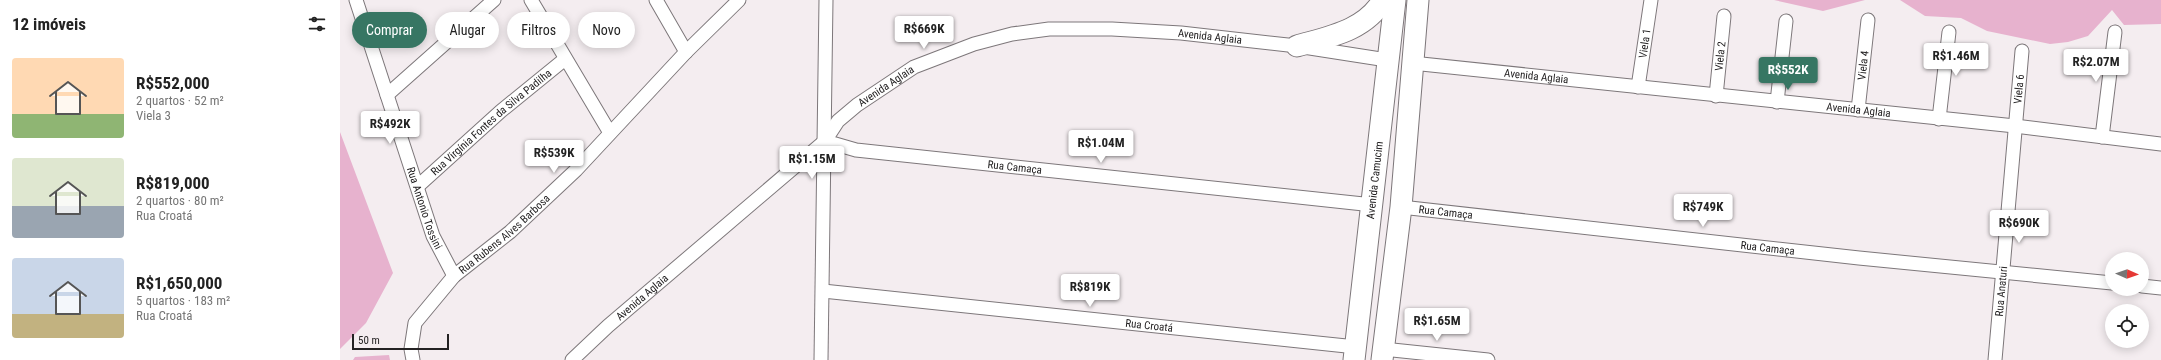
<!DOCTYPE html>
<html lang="pt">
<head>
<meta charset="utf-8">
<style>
  :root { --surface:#fff; --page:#f6f6f6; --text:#222; --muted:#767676; --accent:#377663 }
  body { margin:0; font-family:"Roboto Condensed",sans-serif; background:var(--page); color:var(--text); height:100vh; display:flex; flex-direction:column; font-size:15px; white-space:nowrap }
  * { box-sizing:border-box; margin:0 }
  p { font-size:13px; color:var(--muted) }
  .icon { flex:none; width:22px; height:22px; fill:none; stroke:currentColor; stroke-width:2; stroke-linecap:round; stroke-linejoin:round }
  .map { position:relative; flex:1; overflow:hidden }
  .side { display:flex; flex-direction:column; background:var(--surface); width:340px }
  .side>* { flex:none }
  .hud { position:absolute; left:12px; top:12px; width:380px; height:36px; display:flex; gap:8px }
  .needle { width:26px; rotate:92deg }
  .fabs { position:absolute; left:1765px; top:252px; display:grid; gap:8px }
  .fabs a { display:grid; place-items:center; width:44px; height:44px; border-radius:50%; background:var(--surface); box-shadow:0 2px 10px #0003; font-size:20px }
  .scale { position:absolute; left:12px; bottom:10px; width:97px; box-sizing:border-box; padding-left:4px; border:2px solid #242223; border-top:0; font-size:11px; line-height:14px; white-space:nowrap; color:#242223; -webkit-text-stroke:3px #f4edf0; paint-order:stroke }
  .price { position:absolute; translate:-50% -34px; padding:0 9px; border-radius:4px; background:#fff; color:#222; font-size:13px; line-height:26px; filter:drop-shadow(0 1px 2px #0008) }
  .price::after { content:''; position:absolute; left:50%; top:24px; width:12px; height:9px; margin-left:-6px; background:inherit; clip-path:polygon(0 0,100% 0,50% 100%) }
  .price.selected { background:var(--accent); color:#fff }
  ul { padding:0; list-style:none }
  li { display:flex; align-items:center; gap:12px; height:100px; padding:0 12px }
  li span { display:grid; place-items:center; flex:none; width:112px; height:80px; border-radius:4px; color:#555 }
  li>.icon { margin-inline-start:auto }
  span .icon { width:48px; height:48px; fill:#fffc; stroke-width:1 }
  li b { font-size:17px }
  h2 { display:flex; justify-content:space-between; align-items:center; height:48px; padding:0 12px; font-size:17px }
  .tag { padding:0 14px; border-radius:18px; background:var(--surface); box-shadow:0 2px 10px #0003; font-size:14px; line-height:36px }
  .tag.selected { background:var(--accent); color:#fff }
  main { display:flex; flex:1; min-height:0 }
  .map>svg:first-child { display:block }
  .green { fill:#e7b2ce }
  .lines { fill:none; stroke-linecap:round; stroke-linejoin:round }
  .street-casing { stroke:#7d777a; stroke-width:15 }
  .primary-casing { stroke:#7d777a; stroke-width:23 }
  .street { stroke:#fff; stroke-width:13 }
  .primary { stroke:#fff; stroke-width:21 }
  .labels { text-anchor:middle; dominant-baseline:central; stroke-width:3; stroke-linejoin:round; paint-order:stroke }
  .street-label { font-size:11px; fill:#242223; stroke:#f4edf0 }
</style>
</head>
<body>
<main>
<section class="side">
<h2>12 imóveis<svg class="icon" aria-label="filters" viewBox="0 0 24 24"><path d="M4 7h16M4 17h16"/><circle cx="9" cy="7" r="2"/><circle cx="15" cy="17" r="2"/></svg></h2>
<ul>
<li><span style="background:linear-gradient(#ffd9b3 70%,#8fb573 0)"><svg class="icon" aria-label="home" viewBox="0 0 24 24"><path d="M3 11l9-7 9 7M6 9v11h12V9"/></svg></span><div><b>R$552,000</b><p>2 quartos · 52 m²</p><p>Viela 3</p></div></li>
<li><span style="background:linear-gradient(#dfe7d0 60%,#9aa5b1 0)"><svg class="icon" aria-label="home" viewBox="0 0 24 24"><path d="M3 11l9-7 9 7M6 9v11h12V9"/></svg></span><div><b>R$819,000</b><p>2 quartos · 80 m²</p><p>Rua Croatá</p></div></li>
<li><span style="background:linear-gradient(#c9d6e8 70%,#c2b280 0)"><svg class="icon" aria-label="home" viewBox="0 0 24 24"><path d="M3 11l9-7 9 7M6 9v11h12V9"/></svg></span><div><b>R$1,650,000</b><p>5 quartos · 183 m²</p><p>Rua Croatá</p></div></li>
</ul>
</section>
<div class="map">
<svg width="1821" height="360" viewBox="0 0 1821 360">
  <rect width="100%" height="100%" fill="#f4edf0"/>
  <path class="green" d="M1434,0H1525L1483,11Z
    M1560,0H1821V24L1784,25L1772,10L1748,36L1728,42L1710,44L1647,31L1621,18L1585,16Z
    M0,132L53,273L26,323L0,349Z
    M49,355L50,360H13L15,357Z"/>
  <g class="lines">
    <g class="street-casing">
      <g id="street">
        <path id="s1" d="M16,0L93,236L114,276"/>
        <path d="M191,0L270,133"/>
        <path d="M316,0L346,52"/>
        <path id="s2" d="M1072,63L1675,126L1821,144"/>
        <path id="s3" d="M1298,87L1311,0"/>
        <path d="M47,95L154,0"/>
        <path id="s4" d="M1376,96L1384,16"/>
        <path d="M1437,102L1446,21"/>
        <path id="s5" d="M1518,110L1528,20"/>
        <path d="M1599,119L1609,32"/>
        <path d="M1762,137L1775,32"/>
        <path id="s6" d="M485,141L516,150L1033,205"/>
        <path id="s7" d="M78,186L161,111L225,59"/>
        <path id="s8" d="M1061,207L1519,258L1772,283"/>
        <path d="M1802,286L1821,288"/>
        <path id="s9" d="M483,291L1016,347"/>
        <path d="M1043,349L1148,360"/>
        <path id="s10" d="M73,360L71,349L75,323L114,276L170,232L236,170L346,52L399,0"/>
        <path id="s11" d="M232,360L268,326L485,141L498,121L517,105L574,67L634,44L672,34L709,29H772L841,33L957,46L1047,60"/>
        <path d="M481,360L486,0"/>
        <path id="s12" d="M1655,360L1682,51"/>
      </g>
    </g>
    <g class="primary-casing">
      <g id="primary">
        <path d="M957,46C988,37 1025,31 1043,0"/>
        <path id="s13" d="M1014,360L1055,0"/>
        <path d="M1042,360L1061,207L1078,0"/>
      </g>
    </g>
    <use href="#street" class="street"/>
    <use href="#primary" class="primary"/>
  </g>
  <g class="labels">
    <g class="street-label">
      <text stroke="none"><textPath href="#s11" startOffset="754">Avenida Aglaia</textPath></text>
      <text stroke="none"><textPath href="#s3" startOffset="44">Viela 1</textPath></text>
      <text stroke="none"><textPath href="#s4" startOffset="40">Viela 2</textPath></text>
      <text stroke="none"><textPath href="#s5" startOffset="45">Viela 4</textPath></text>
      <text stroke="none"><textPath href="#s2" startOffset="125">Avenida Aglaia</textPath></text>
      <text stroke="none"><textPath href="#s11" startOffset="418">Avenida Aglaia</textPath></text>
      <text stroke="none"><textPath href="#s12" startOffset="272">Viela 6</textPath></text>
      <text stroke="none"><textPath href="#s2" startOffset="449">Avenida Aglaia</textPath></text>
      <text stroke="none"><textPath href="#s7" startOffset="97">Rua Virgínia Fontes da Silva Padilha</textPath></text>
      <text stroke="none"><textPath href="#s6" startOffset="192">Rua Camaça</textPath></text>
      <text stroke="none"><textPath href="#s13" startOffset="181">Avenida Camucim</textPath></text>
      <text stroke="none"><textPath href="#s1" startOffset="219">Rua Antonio Tossini</textPath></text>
      <text stroke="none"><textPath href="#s8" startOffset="45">Rua Camaça</textPath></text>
      <text stroke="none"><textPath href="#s10" startOffset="164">Rua Rubens Alves Barbosa</textPath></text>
      <text stroke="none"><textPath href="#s8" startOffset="369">Rua Camaça</textPath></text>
      <text stroke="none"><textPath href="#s12" startOffset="69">Rua Anaturi</textPath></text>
      <text stroke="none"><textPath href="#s11" startOffset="94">Avenida Aglaia</textPath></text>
      <text stroke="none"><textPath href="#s9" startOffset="328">Rua Croatá</textPath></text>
    </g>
  </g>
</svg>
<div class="fabs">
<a><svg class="needle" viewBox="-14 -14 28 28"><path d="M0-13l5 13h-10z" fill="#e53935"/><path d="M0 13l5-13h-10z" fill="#767676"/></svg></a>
<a><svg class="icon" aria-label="locate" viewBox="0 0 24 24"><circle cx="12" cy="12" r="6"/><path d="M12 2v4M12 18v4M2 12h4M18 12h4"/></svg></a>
</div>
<div class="scale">50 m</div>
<b class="price" style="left:584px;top:50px">R$669K</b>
<b class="price" style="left:1616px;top:77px">R$1.46M</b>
<b class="price" style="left:1756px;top:83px">R$2.07M</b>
<b class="price selected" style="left:1448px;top:91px">R$552K</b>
<b class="price" style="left:50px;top:145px">R$492K</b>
<b class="price" style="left:761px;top:164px">R$1.04M</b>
<b class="price" style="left:214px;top:174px">R$539K</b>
<b class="price" style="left:472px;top:180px">R$1.15M</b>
<b class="price" style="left:1363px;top:228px">R$749K</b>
<b class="price" style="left:1679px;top:244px">R$690K</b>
<b class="price" style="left:750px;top:308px">R$819K</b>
<b class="price" style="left:1097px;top:342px">R$1.65M</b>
<div class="hud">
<a class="tag selected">Comprar</a>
<a class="tag">Alugar</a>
<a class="tag">Filtros</a>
<a class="tag">Novo</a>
</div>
</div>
</main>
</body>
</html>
